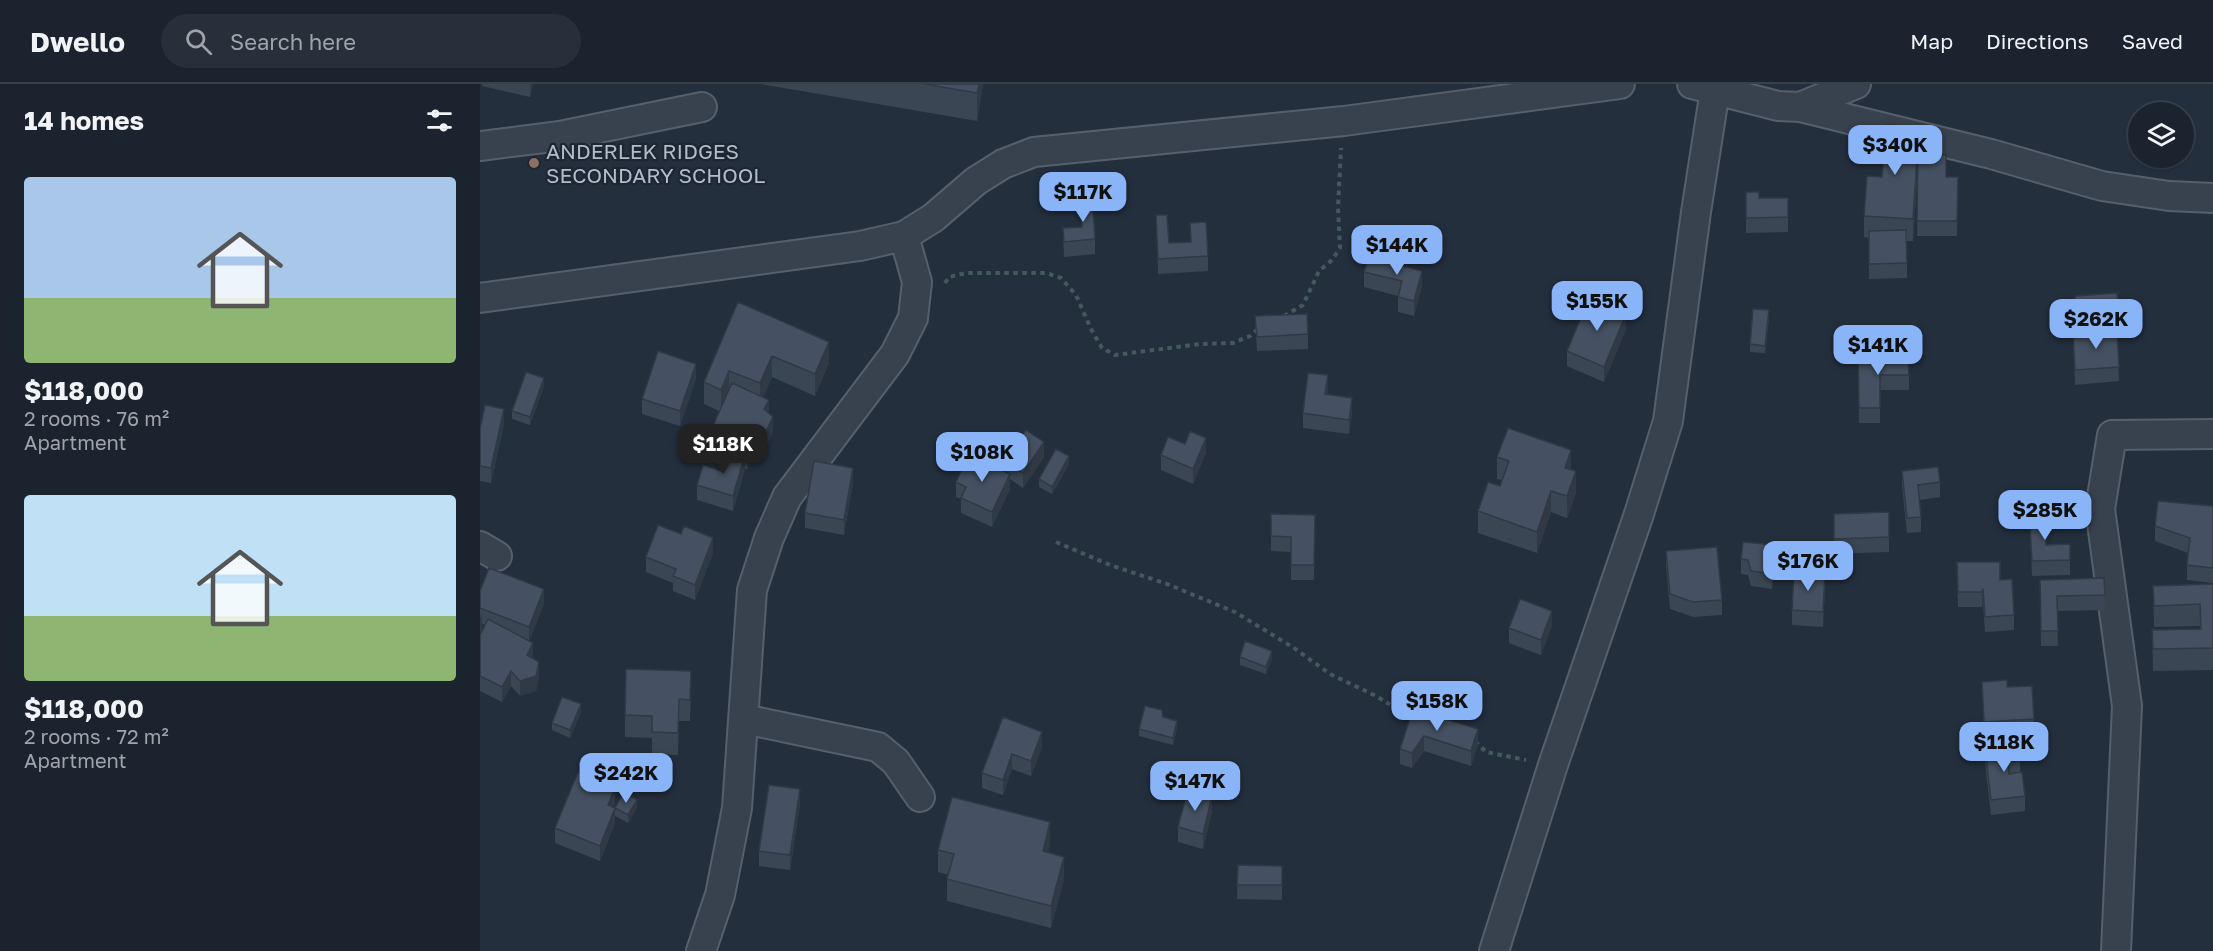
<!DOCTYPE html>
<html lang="en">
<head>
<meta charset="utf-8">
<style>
  :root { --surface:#1b232e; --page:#282f3a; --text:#f1f3f6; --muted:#a0a4aa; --line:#39404a; --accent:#8ab4f8 }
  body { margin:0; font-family:"Golos Text",sans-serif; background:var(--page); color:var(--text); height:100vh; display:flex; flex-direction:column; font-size:22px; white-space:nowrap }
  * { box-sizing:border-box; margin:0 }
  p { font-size:20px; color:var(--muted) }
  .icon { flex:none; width:33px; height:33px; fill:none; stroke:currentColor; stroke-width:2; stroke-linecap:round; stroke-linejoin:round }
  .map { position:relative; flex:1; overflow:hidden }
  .drawer { display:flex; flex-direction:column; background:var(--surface); width:480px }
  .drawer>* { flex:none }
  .tools { position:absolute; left:1648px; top:18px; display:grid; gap:12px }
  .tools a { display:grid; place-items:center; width:66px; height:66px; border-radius:50%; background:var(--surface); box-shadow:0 2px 4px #0004,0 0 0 2px var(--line); font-size:30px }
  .price { position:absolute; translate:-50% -51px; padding:0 14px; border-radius:12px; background:var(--accent); color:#111; font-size:20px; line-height:39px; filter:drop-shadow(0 2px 3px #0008) }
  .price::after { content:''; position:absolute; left:50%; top:36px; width:18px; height:14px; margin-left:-9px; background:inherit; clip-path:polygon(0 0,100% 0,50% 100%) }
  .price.on { background:#222; color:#fff }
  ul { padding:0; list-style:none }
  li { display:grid; align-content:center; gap:12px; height:318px; padding:0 24px }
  li span { display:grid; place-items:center; height:186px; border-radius:6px; color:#555 }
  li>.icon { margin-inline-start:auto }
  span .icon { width:108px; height:108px; fill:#fffc; stroke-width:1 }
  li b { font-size:26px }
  h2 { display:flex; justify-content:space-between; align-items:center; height:72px; padding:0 24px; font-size:26px }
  header { display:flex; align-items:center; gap:36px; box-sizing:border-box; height:84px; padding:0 30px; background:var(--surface); border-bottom:2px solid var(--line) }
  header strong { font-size:28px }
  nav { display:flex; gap:33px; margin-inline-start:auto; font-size:21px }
  .search { width:420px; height:54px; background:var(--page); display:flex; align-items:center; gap:15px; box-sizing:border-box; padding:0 21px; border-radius:33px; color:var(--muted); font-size:22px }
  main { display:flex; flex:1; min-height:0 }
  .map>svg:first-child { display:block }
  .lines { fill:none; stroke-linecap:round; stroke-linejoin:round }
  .minor-casing { stroke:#565f6c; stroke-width:32 }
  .path { stroke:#44595c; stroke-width:4; stroke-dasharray:4.5 4.5; stroke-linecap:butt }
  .minor { stroke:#38414e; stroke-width:28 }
  .wall { fill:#3b4654 }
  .shaded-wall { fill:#303945 }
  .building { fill:#455162; stroke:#303945; stroke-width:1.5 }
  .education-dot { fill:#8d6e63; stroke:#1d2633; stroke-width:2 }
  .labels { text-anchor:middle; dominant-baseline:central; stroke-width:4.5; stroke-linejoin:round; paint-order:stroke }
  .poi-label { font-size:21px; fill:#b4bcc9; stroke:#1d2633; text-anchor:start }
</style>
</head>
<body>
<header>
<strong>Dwello</strong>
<div class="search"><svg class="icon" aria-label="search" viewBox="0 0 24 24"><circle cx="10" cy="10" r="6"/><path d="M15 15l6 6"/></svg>Search here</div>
<nav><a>Map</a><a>Directions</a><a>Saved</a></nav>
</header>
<main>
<section class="drawer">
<h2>14 homes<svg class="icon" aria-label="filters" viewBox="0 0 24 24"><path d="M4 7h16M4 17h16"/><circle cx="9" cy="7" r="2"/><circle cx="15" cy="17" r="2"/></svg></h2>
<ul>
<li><span style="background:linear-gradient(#a9c7e8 65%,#8fb573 0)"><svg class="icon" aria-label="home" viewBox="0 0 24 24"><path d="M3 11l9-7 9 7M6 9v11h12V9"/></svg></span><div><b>$118,000</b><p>2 rooms · 76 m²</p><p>Apartment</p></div></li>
<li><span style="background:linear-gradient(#bfe0f5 65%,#8fb573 0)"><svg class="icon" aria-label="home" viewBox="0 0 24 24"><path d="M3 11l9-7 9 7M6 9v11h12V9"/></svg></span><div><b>$118,000</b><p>2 rooms · 72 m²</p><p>Apartment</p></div></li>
</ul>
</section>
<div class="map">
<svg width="1733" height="867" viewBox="0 0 1733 867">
  <rect width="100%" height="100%" fill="#242f3e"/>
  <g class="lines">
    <g class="minor-casing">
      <path id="minor" d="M1212,0L1298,22L1320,23L1376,0
        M1320,23L1511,70L1622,102L1689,112L1733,114
        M0,62L80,52L222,23
        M0,214L380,162L424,152L453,134L496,97L523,80L554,68L864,37L1140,0
        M0,462L17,472
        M264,635L398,663L416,678L440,713
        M221,867L240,811L257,724L272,506L289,454L307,413L415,270L433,234L437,198L424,152
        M1014,867L1073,681L1159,430L1188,337L1216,128L1235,6
        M1636,867L1647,622L1620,425L1632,351L1733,350"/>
    </g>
    <path class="path" d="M465,199L469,193L486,189H567L581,194L596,211L611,245L622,264L635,271L720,260L753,259L770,252L779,244
      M804,232L823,221L839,187L852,176L860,164L858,124L861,64
      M576,458L630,481L687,500L755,528L814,564L850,590L894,611L933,634
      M994,660H998L1006,668L1046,676"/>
    <use href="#minor" class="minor"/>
  </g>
  <path class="wall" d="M2,0H53L50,13L2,2Z
    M281,0H503L497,37Z
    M1439,65V70L1466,93H1478L1477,152H1437L1438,82L1433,157H1427V194L1389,195V154L1384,153V132L1402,93Z
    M1266,108L1279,114H1308V148L1266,149Z
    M600,111L615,155V170L584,173L583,144L601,143Z
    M676,131L689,159L710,158V139L728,172V187L678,190Z
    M884,188L942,202L934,232L918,228V212L884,203Z
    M1595,212L1639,234V249H1637L1639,297L1595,301L1593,250H1597L1595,227Z
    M258,218L349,279L335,312L292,293L283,313L289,329L293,348L281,373L274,370L267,385H265L253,427L217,416V401L241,387L244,375L228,368V353L239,327L224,320V298Z
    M775,232L828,250V265L777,267Z
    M1289,234L1285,269L1270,268V260Z
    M1146,245L1124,298L1087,282V267Z
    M1378,271L1429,291V306H1400V339H1379Z
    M216,295L200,342L162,330V315Z
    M64,302L50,341L32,335V327Z
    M848,306L847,310L872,329L869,350L823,344V329Z
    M24,340L11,399L0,397V345Z
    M726,369L713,400L681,386V371Z
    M564,373L543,404L530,395V405L512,443L481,429V415L476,413V398L525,387V377Z
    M1017,373L1091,385L1096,409L1087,434L1071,428L1057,469L998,449V427L1020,402L1022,396L1017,395Z
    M589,380L572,410L559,403V395Z
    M1422,387L1460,398V413L1439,416L1441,433V448L1427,449L1422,402Z
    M373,399L364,451L325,444V429Z
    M1733,422V499L1707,496V481L1708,469L1675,457V442Z
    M1549,427L1566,461L1590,460V491L1552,492Z
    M791,430L835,431L834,496H811V468L791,467Z
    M1354,430L1409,453V468L1354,470Z
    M201,450L233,469L215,516L193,507V499L166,488V473Z
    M1186,467L1242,516V531L1213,533L1190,525L1186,482Z
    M1261,475L1295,476L1292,505L1271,502L1268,491L1261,490Z
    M1477,478L1520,496L1534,531V546L1505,548L1503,520L1502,523H1478Z
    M1624,494L1625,526L1577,527L1578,562H1561L1560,496Z
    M1733,500V586L1673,587L1672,546L1720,545V542L1674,543L1673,502Z
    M1345,505L1343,543L1312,541V526Z
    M0,507L64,520L49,557L52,574L59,593L56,607L40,612L31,602L22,618L0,607V551L5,541L2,540V545L0,549Z
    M1072,542L1061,571L1029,559V544Z
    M760,573L792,574L786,590L760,581Z
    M1502,598L1527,603L1554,635V650L1504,653Z
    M211,609L210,637H199L198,671L172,670V654L145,653V631Z
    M933,625L998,660L991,682L944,667L932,684L920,680V665Z
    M101,628L90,654L72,646V639Z
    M523,633L562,663L551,692L532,685L523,711L502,704V689Z
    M697,644L693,661L659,652V645Z
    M1505,664L1540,676V688L1545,712V727L1511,731L1505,679Z
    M135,718L133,723L135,724L157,723L148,739L135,732V739L120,777L75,759V744Z
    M320,720L310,786L279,782V767Z
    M732,727L723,765L698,758V743Z
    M570,760L568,769L584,795L571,844L467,817V795L469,791L458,788V766Z
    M758,781L802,782V816L757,815Z"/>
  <path class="shaded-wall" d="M50,0H53L50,13Z
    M499,0H503L497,37V9Z
    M1439,43V65L1433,157V135Z
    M942,187V202L934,232V217Z
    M1146,230V245L1124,298V283Z
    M349,258V279L335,312V290Z
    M292,272V293L280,321V299Z
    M216,280V295L200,342V327Z
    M249,287V308L241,328V306Z
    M848,291V306L845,325V310Z
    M64,294V302L50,341V333Z
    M872,314V329L869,350V336Z
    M289,316V331L284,325Z
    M24,325V340L11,399V384Z
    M293,333V348L281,373V358Z
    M726,354V369L713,400V385Z
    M274,355V370L267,385V370Z
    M564,358V373L543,404V389Z
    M1091,366V387L1085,384Z
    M265,371V386L253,427V412Z
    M589,372V380L572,410V403Z
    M373,384V399L364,451V436Z
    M1096,387V409L1087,434V412Z
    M530,390V405L512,443V428Z
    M1071,407V428L1057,469V448Z
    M233,454V469L215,516V501Z
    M1295,461V476L1292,505V490Z
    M1345,490V505L1343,543V528Z
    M64,505V520L49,558V543Z
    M1503,505V520L1502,523V508Z
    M1072,527V542L1061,571V556Z
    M2,530V545L0,549V534Z
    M53,559V573L47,586V571Z
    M792,567V574L786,590V583Z
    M59,578V593L56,607L40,612V597Z
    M31,587V602L22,618V603Z
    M211,587V609L210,637V616Z
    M101,620V628L90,654V646Z
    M697,637V644L693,661V654Z
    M998,645V660L991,682V667Z
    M562,648V663L551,692V677Z
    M944,652V667L932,684V669Z
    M532,670V685L523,711V696Z
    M135,703V718L128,736V721Z
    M320,705V720L310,786V771Z
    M732,712V727L723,765V750Z
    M157,716V723L148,739V731Z
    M135,724V739L120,777V762Z
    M570,738V760L563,789V767Z
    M584,773V795L571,844V822Z"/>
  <path class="building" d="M444,0H499L497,9Z
    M1406,41L1439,43L1433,135L1384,132L1387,92L1402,93Z
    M1438,70L1466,71V93H1478L1477,137H1437Z
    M1266,108H1279V114H1308V133L1266,134Z
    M612,110L615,155L584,158L583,144L602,143L600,111Z
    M676,131H687L689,159L711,158L710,139L726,138L728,172L678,175Z
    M1426,146L1427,179L1389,180V147Z
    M888,173L942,187L934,217L918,213L922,197L884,188Z
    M1637,209L1639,234L1597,237L1595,212Z
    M1109,214L1146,230L1124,283L1087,267Z
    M258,218L349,258L335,290L292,272L280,299L249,287L241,306L224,298Z
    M1273,225L1289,226L1285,262L1270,260Z
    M827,230L828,250L777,253L775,232Z
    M1637,247L1639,283L1595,286L1593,250Z
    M178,267L216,280L200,327L162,315Z
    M1428,270L1429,291H1400V324H1379L1378,271Z
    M46,288L64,294L50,333L32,327Z
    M828,289L848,291L845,310L872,314L869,336L823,329Z
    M252,299L289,316L284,325L293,333L281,358L274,355L267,370L228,353Z
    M5,321L24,325L11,384L0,382V345Z
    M1028,344L1091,366L1085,384L1096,387L1087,412L1071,407L1057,448L998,427L1008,398L1020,402L1029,377L1017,373Z
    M546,346L564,358L543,389L525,377Z
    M710,347L726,354L713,385L681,371L688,353L705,360Z
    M576,365L589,372L572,403L559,395Z
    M247,366L265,371L253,412L217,401L223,381L241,387Z
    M489,370L530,390L512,428L481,414L486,403L476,398Z
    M334,377L373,384L364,436L325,429Z
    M1458,383L1460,398L1438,401L1441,433L1427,434L1422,387Z
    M1678,417L1733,422V484L1707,481L1710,454L1675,442Z
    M1549,427H1565L1566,461L1590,460V476L1552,477Z
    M1409,428V453L1354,455V430Z
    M791,430L835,431L834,481H811V453L791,452Z
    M178,441L201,450L204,442L233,454L215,501L193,492L196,485L166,473Z
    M1263,458L1295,461L1292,490L1271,487L1268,476L1261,475Z
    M1237,463L1242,516L1213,518L1190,510L1186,467Z
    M1477,478H1520V496L1532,495L1534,531L1505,533L1503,505L1502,508H1478Z
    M9,484L64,505L49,543L0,524V507Z
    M1314,488L1345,490L1343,528L1312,526Z
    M1624,494L1625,511L1577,512L1578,547H1561L1560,496Z
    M1733,500V564L1673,565L1672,546L1721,545L1720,520L1674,522L1673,502Z
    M1040,515L1072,527L1061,556L1029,544Z
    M8,535L53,559L47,571L59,578L56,592L40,597L31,587L22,603L0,592V551Z
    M765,557L792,567L786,583L760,573Z
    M146,585L211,587L210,616L199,615L198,649L172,648V632L145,631Z
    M1527,596V603L1552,602L1554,635L1504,638L1502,598Z
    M82,613L101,620L90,646L72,639Z
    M665,622L682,626L683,633L697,637L693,654L659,645Z
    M933,625L998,645L991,667L944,652L932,669L920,665Z
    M523,633L562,648L551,677L532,670L523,696L502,689Z
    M1538,660L1540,676L1528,678L1529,690L1542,688L1545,712L1511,716L1505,664Z
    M98,688L135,703L128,721L135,724L120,762L75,744Z
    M289,701L320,705L310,771L279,767Z
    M708,705L732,712L723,750L698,743Z
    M144,708L157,716L148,731L135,724Z
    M472,713L570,738L563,767L584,773L571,822L467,795L474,770L458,766Z
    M758,781L802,782V801H757Z"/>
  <circle class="education-dot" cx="54" cy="79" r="6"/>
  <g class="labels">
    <g class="poi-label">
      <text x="66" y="67">ANDERLEK RIDGES<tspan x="66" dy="24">SECONDARY SCHOOL</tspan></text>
    </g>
  </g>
</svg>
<div class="tools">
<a><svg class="icon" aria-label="layers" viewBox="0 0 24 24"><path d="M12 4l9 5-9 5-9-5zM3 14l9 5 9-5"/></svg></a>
</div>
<b class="price" style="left:1415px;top:92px">$340K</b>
<b class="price" style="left:603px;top:139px">$117K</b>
<b class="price" style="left:917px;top:192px">$144K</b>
<b class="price" style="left:1117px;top:248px">$155K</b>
<b class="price" style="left:1616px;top:266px">$262K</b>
<b class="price" style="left:1398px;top:292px">$141K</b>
<b class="price on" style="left:243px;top:391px">$118K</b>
<b class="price" style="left:502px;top:399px">$108K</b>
<b class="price" style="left:1565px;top:457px">$285K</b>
<b class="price" style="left:1328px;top:508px">$176K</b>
<b class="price" style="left:957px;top:648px">$158K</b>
<b class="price" style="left:1524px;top:689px">$118K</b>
<b class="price" style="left:146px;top:720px">$242K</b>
<b class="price" style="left:715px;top:728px">$147K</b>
</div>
</main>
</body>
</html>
